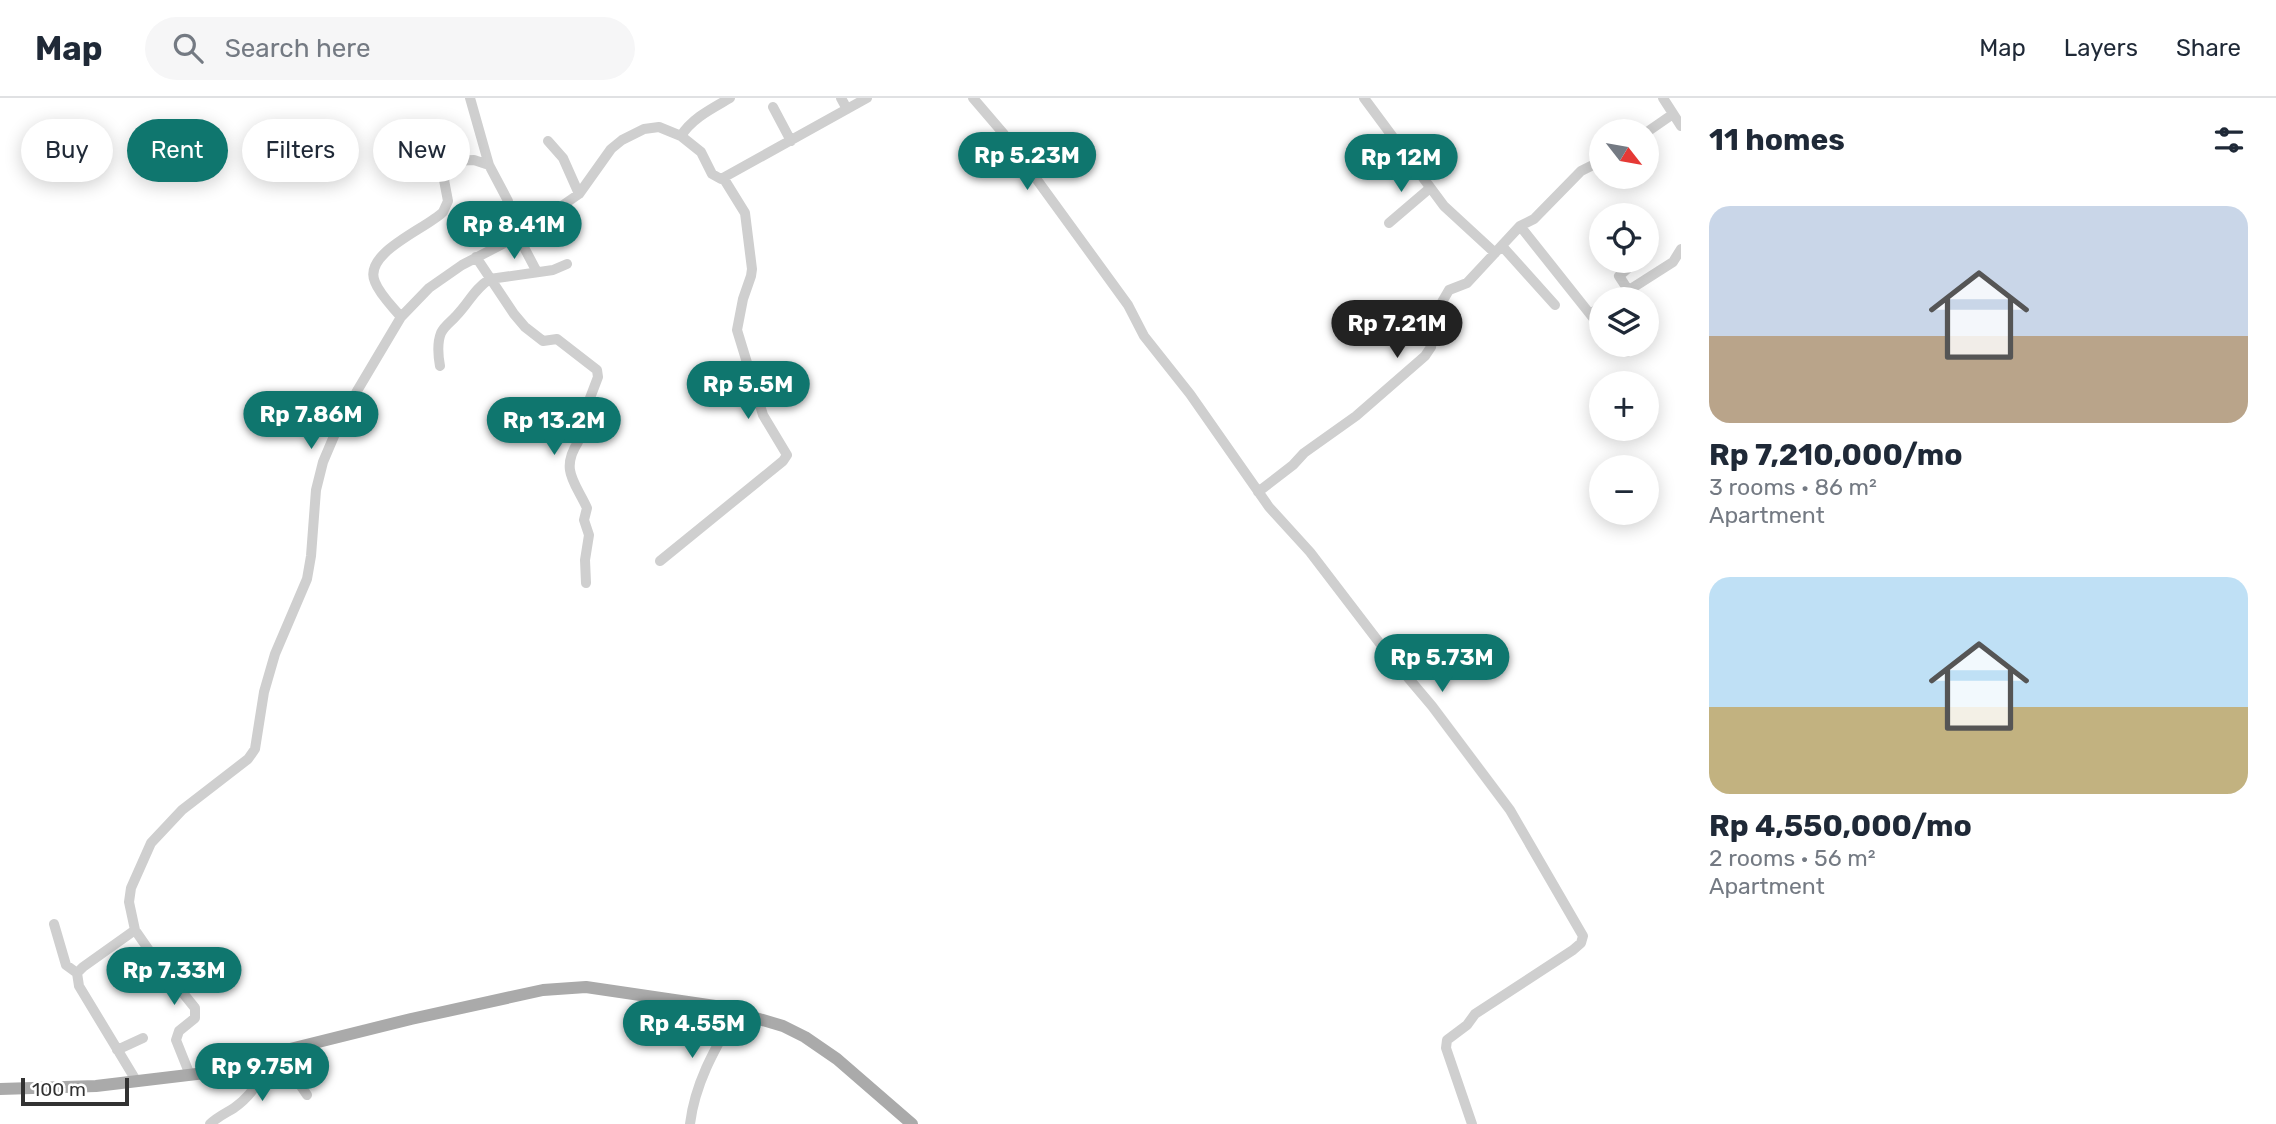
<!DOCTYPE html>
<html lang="en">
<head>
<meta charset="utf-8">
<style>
  :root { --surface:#fff; --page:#f6f6f7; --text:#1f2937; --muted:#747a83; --line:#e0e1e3; --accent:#0f766e }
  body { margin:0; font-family:Rubik,sans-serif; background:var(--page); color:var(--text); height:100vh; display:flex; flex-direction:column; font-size:26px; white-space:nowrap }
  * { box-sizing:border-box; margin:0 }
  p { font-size:23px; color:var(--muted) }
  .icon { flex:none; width:38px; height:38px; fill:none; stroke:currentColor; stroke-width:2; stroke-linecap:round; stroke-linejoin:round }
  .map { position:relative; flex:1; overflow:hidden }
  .drawer { display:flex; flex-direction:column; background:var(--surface); width:595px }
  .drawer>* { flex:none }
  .banner { position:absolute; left:21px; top:21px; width:665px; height:63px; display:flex; gap:14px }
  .needle { width:46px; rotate:121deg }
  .tools { position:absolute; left:1589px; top:21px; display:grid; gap:14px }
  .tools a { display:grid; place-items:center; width:70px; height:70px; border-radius:50%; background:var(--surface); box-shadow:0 4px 18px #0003; font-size:35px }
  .scale { position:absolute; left:21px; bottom:18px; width:108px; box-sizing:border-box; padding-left:7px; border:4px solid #323232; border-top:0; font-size:19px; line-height:24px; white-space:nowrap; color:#323232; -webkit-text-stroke:5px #fff; paint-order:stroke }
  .price { position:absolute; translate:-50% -60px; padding:0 16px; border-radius:24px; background:var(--accent); color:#fff; font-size:23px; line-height:46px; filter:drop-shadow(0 2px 4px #0008) }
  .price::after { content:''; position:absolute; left:50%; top:42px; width:21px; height:16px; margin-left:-10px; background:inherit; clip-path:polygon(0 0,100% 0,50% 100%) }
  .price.current { background:#222; color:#fff }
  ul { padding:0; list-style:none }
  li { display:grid; align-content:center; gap:14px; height:371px; padding:0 28px }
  li span { display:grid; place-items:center; height:217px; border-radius:21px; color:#555 }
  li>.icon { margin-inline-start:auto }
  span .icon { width:126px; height:126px; fill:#fffc; stroke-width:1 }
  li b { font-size:30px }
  h2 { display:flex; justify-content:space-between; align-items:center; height:84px; padding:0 28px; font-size:30px }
  .tag { padding:0 24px; border-radius:32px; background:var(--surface); box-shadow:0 4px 18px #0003; font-size:24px; line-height:63px }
  .tag.current { background:var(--accent); color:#fff }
  header { display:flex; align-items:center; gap:42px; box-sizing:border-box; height:98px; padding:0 35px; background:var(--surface); border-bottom:2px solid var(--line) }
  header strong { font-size:33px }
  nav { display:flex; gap:38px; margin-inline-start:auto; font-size:24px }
  .search { width:490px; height:63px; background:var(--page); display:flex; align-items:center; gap:18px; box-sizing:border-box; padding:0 24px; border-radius:38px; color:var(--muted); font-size:26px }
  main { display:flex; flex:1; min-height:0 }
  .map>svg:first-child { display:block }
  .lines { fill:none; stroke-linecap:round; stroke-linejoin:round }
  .minor { stroke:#cfcfcf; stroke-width:10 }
  .major { stroke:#aaa; stroke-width:12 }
</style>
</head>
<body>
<header>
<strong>Map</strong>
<div class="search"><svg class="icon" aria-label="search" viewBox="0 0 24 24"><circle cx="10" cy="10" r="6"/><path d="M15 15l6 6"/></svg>Search here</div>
<nav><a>Map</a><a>Layers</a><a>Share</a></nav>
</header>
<main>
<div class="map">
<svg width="1681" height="1026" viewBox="0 0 1681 1026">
  <rect width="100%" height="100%" fill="#fff"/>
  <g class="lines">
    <path class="minor" d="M470,0L489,67L508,103
      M841,0L847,11
      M973,0L1003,35L1128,207L1144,238L1190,296L1269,409L1310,454L1388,556L1432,608L1510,712L1583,838L1581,845L1573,852L1475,916L1467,927L1447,942L1446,950L1472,1026
      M1364,0L1444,108L1495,155
      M1663,0L1681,28
      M773,9L791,43
      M1647,34L1673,16
      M681,38C692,20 713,10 730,0
      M548,43L563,60L579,96
      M515,115L527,132
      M1389,125L1430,90
      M1520,128L1590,216L1601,209
      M518,138L537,174
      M1502,148L1555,207
      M476,159L514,216L525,229L543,243L557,241L597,272L598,279L590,300L601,315C596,320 588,322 583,328C580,333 581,339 578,344C560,372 575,384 587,410L584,422L589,437L585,462L586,485
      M1632,167L1619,178L1634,201
      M1615,201L1673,164L1681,151
      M1590,216L1601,230
      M401,219C392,208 380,197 375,184C362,155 426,131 443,114L448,103L444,82L454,63L474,62L489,67
      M1647,222L1652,228
      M1616,247L1627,254L1641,247
      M440,268C438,257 437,245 441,235C445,227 451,224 456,218C469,205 474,191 490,181L553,172L567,166
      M1258,394L1293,367L1304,355L1356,318L1425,258L1431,249L1438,211L1449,192L1467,185L1520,128L1534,121L1581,73L1601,63
      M660,463L783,363L787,357L763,317L737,232L743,201L751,178L752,171L745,115L724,81
      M54,826L66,867L77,875
      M135,832L153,858L195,910V920L179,933L176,942L190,977
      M117,952L143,940
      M278,954L307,997
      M137,984L79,888L77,875L83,869L135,832L129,804L131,790L151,745L182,712L248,661L255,651L264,594L275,556L307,481L311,458L316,392L323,364L337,331L357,293L401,219L429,190L462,167L518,138L579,96L611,51L622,42L644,31L659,29L681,38L701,54L712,76L721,81L867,0
      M210,1026C217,1019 226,1015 234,1010C252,997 264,979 268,957
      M690,1026C695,984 716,949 737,912"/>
    <path class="major" d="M0,991L96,988L205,975L242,967L278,954L411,921L543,892L586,889L715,908L783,928L805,939L837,961L912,1026"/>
  </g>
</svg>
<div class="tools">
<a><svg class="needle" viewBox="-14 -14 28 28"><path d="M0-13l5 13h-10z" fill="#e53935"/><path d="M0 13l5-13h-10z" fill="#747a83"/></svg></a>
<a><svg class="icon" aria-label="locate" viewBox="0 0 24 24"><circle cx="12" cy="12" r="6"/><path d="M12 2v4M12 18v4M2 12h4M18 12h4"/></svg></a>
<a><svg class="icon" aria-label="layers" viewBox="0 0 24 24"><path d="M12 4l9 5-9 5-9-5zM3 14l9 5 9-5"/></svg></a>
<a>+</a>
<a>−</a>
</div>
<div class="scale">100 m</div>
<b class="price" style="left:1027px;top:94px">Rp 5.23M</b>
<b class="price" style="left:1401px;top:96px">Rp 12M</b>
<b class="price" style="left:514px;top:163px">Rp 8.41M</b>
<b class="price current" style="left:1397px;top:262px">Rp 7.21M</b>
<b class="price" style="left:748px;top:323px">Rp 5.5M</b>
<b class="price" style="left:311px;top:353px">Rp 7.86M</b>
<b class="price" style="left:554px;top:359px">Rp 13.2M</b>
<b class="price" style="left:1442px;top:596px">Rp 5.73M</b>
<b class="price" style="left:174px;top:909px">Rp 7.33M</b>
<b class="price" style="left:692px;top:962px">Rp 4.55M</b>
<b class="price" style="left:262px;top:1005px">Rp 9.75M</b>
<div class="banner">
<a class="tag">Buy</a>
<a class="tag current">Rent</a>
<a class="tag">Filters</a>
<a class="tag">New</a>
</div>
</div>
<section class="drawer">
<h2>11 homes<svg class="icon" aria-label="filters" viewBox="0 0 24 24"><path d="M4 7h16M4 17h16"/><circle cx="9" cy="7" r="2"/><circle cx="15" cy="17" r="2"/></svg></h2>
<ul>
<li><span style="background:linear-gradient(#c9d6e8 60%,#b9a48a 0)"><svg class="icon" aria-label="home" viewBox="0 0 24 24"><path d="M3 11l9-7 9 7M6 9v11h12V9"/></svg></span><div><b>Rp 7,210,000/mo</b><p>3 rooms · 86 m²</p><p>Apartment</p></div></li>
<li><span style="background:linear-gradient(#bfe0f5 60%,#c2b280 0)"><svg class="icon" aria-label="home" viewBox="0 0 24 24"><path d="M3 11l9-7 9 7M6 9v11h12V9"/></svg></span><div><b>Rp 4,550,000/mo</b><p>2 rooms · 56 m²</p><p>Apartment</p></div></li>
</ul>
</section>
</main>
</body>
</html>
